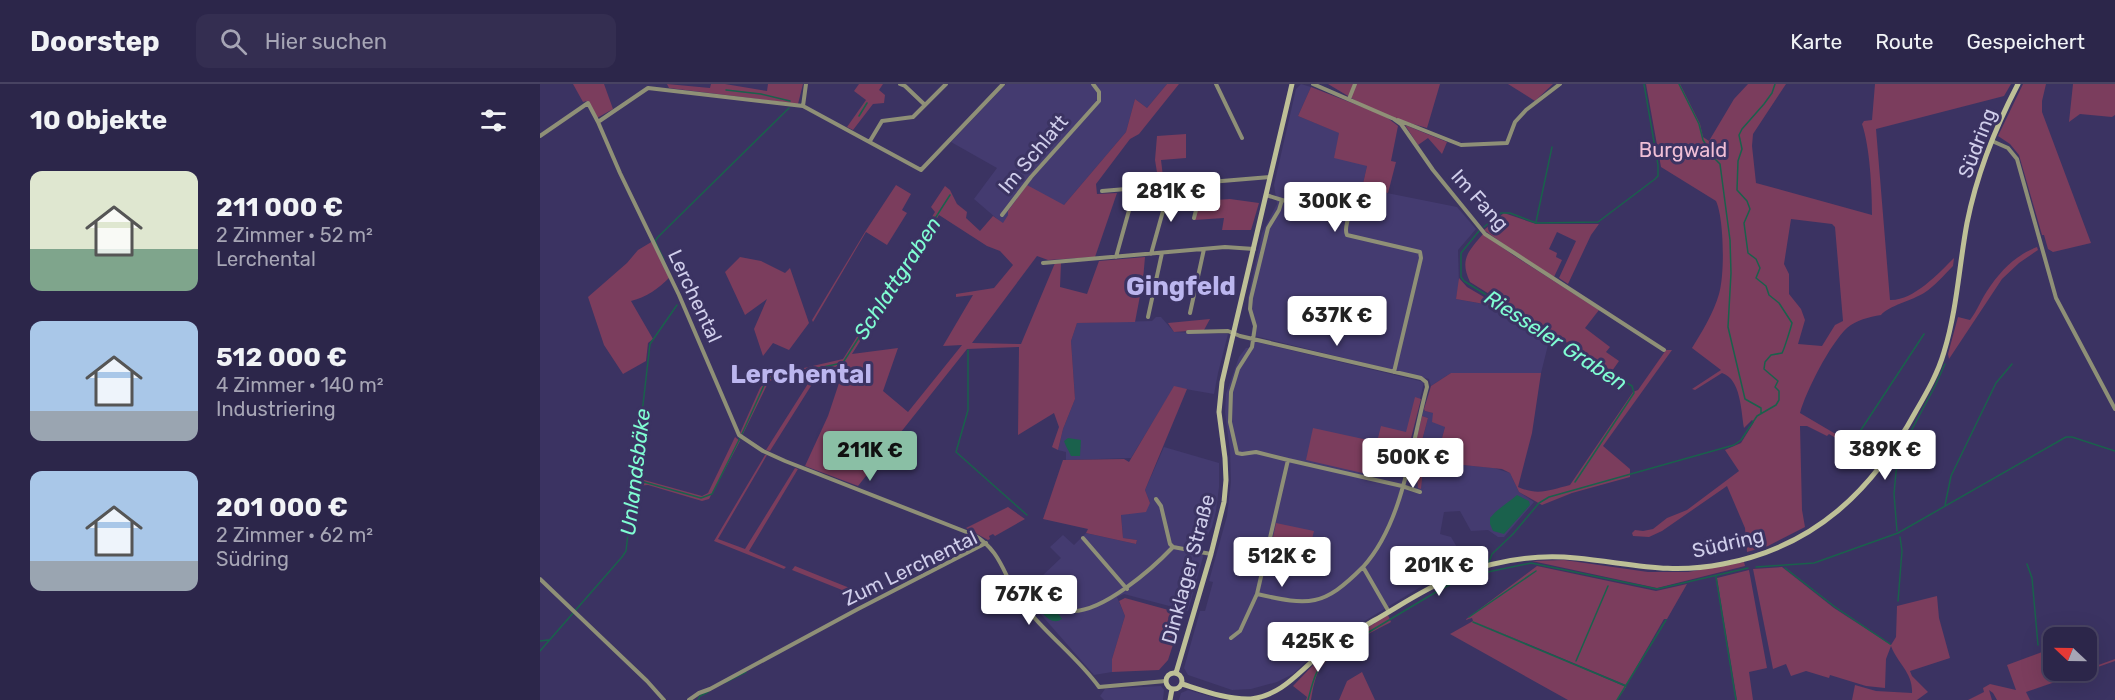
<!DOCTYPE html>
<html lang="de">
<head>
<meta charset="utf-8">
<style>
  :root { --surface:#2c264a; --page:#342e51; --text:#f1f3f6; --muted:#a6a5b5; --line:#484362; --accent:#8abfa5 }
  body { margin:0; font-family:Rubik,sans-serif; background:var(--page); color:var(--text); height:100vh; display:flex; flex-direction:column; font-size:22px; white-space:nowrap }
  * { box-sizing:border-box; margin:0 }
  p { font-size:20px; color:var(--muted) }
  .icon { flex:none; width:33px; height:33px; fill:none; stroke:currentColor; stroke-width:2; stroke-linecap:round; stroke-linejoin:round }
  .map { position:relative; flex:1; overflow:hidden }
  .sheet { display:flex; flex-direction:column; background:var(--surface); width:540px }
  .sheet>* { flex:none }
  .needle { width:39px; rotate:292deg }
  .buttons { position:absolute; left:1503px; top:543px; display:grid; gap:12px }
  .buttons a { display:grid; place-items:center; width:54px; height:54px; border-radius:12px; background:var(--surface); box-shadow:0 6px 24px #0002,0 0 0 2px var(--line); font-size:30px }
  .price { position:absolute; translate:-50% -51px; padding:0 14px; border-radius:6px; background:#fff; color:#222; font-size:20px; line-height:39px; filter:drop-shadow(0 2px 3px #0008) }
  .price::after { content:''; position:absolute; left:50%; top:36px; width:18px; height:14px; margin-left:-9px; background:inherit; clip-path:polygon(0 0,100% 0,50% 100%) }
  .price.current { background:var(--accent); color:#111 }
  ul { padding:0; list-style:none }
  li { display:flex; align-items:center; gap:18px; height:150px; padding:0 30px }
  li span { display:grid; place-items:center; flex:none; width:168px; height:120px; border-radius:12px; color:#555 }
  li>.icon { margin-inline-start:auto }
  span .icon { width:72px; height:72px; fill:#fffc; stroke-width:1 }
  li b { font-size:26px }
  h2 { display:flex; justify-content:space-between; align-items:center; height:72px; padding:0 30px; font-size:26px }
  header { display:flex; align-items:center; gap:36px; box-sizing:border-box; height:84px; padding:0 30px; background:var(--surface); border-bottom:2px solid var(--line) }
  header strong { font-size:28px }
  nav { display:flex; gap:33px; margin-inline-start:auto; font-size:21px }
  .search { width:420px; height:54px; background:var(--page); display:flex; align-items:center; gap:15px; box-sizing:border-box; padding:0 21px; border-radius:12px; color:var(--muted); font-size:22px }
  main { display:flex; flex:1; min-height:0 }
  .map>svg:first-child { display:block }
  .built { fill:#443b70 }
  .green { fill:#7b3d5d; fill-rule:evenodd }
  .water { fill:#1a614c }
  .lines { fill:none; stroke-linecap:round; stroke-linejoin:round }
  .stream { stroke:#1a614c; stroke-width:1.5 }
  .street { stroke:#8f9077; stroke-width:4 }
  .secondary { stroke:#bec097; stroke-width:5 }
  .labels { text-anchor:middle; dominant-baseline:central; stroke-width:6; stroke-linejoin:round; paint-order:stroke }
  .street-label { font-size:20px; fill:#d0ceeb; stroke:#3b3362 }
  .park-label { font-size:20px; fill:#f0bfd6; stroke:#3b3362 }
  .water-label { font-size:21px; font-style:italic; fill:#80fdd3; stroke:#3b3362 }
  .district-label { font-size:26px; font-weight:bold; fill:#bcb6ef; stroke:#3b3362 }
</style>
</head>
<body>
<header>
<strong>Doorstep</strong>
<div class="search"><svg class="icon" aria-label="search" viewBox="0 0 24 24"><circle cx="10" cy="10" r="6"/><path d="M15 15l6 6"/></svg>Hier suchen</div>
<nav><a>Karte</a><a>Route</a><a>Gespeichert</a></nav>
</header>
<main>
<section class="sheet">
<h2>10 Objekte<svg class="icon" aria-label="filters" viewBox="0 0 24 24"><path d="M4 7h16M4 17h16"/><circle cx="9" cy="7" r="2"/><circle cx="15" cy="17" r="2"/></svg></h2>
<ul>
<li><span style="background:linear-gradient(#dfe7d0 65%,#7fa58c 0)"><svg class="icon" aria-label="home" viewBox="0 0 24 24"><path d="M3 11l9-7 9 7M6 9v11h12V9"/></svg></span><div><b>211 000 €</b><p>2 Zimmer · 52 m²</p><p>Lerchental</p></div></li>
<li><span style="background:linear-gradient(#a9c7e8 75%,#9aa5b1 0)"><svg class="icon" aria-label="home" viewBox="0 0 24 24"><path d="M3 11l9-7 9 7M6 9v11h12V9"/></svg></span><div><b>512 000 €</b><p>4 Zimmer · 140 m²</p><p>Industriering</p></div></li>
<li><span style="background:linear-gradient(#a9c7e8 75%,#9aa5b1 0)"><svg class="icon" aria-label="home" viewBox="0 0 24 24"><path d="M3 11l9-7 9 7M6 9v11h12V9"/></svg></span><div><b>201 000 €</b><p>2 Zimmer · 62 m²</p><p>Südring</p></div></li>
</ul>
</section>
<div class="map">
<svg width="1575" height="616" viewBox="0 0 1575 616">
  <rect width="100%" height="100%" fill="#3b3362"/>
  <path class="built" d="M466,0H627L607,24L595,15L586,48L524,121L468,131L463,140L434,115L457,84L411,58Z
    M761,0L771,3L758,32L800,49L827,82L822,104L917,123L936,145L918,166L919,199L916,215L961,223L1010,253L1001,289H911L891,302L889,295L711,251L713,243L709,231L708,214L722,149L737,120L734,101L756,5Z
    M616,233H621L634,248L688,250L678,289L674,310L634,303L591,374L526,376V368L518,366L523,345L535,315L531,257L537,239L612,237Z
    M712,257L884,298L868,365L873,370L880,372L877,393L881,404L883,377L954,384L970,389L979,408L994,418L964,453H958L948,446L931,447L920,427L904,428L900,450L911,453L928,482L887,499L782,563L753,590L737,598L711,605L692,606L648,591L644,584L660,527H665L673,498L669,497L687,432L691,398L690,367L685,328L686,310L699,273L706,264H709Z
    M884,325L885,327L894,329L905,343L898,370L880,364L888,334L882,332Z
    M624,363L679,379V403L676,427L672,443L661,463L663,473L648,527L584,510L577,513L585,532L572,575V588L554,591L483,510L521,474L510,463L523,451L534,461L546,449L596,460L597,456L583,454L581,430L610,419L605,406Z
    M621,602L624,606L623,616H564L560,612L565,605Z
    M648,606L682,616H639L641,609Z"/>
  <path class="green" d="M33,0H64L73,25L57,34L47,17L43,18Z
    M127,0L170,4L171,0H185L227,7L228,0H263L258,20L129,4Z
    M319,0H343L339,6L345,11L344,19L333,20L313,46L307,43L326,16L314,7Z
    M627,0H639L599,50L590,55L556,100L557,110L577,109L555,173L508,176L497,172L432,259L481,260L515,179H521L520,203L547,210L559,177L605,173L603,196L595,238L537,239L531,257L535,315L523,345L518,366L512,363L519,343L514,329L478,351L479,263L427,265L318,402L265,382L288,332L305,281L281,286L230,367L226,366L276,287L229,297L202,352L200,349L220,304L229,292L303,275L395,128L391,123L405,102L410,106L417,120L427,128L426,134L440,147L453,132L463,139L468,131V127L487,101L524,121L586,48L595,15L607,24ZM399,131L447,162L460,167L473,181L454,204L416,210V213L433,211L403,262L422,261L368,328L343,307L358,264L312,270Z
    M788,0H900L887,44L859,36L818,18Z
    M968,0H1013L995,17Z
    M1106,0H1140L1160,40L1163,53L1169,57L1194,15L1208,0H1246L1213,50L1212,62L1216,99L1332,131C1332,106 1330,63 1322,40L1324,37L1332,36L1335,0H1471L1464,12L1336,45L1350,216C1373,217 1398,190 1414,174L1413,182C1404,191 1395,202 1384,209C1373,216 1348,222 1341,231C1329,233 1316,236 1307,244C1290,260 1266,307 1260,329L1338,375L1336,378L1289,350L1287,352L1267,342H1260L1262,426L1265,443L1228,462L1207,468L1205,444L1187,402L1122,447L1109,453L1093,452L1092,449L1095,446L1103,447L1113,445L1127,434L1147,426L1199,387L1185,366L1201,359L1214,338L1212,336L1204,344C1201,327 1201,295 1182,289L1155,306L1152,305L1181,286L1152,264C1162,248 1174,228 1179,210C1185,190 1184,134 1176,117L1121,83ZM1251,135L1292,140L1295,143L1303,237L1295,241L1282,262L1258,260L1265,236L1261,225L1249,210V190L1244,180Z
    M1483,0H1506L1502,17V28L1551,159L1513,168L1508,165L1504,151H1502L1479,71L1470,60L1458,52Z
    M1533,0H1575V31L1572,33L1540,30L1529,38Z
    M771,3L845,32L858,42L851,77L856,78L848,109L822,104L827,82L794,74L799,49L758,32Z
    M865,41L907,58L902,70L888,54L878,61Z
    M646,50V74L621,76L624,101H619L615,76L617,52Z
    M356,101L371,110L362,126L367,129L347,161L326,148L273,238L272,236L325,148Z
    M690,115L719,119L711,146H682L684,134L654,136L661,117Z
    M964,129L996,140H1059L1051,151L1028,200L1019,194L1036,157L1017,148L1009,165L1017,169L1016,173L1022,176L1014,193L972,166L944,146Z
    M943,150L973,171L1059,226L1045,244L1070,263L1066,268L1079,277L1072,287L930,198C919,175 929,167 943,150Z
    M113,157L130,193C118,205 107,213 91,217L113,255L108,259L106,277L83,290L64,261L48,213L87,179L98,166Z
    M1497,163L1498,166L1479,179L1462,195L1409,275L1408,270L1418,233L1430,236C1437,227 1441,216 1447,207C1460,187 1476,171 1497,163Z
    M200,173L221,177L245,189L250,184L269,239L249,266L233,259L223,272L214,245L227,215L205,231L185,188Z
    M919,194L927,203L961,223L916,215Z
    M670,235L664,246L634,248L628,239Z
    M1126,266H1132L1063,362L1090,385V393L1032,409L1002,421L979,408L970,389L962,385L884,377L881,405L878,404L877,393L880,373L873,370L882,332L888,334L880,364L898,369L905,343L892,338L893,329L885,327L884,325L891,302L911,289H1001L992,349L978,403C998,412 1010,406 1030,401L1093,308L1098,306Z
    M634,302L647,305L605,406L610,419L606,428L581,431L583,454L597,456L596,460L546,449L548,445L503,435L523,376L584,375L589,378Z
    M875,313L881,315L868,366L838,359L831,391L766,376L773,344L837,358L841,342L866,348Z
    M195,353L200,357L169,415L162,417L108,401L96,402L97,394L162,412L168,409Z
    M225,371H227L178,455L205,465L255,384L258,385L209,467L246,483L244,485L174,457Z
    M468,423L485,435L455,452L453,450L449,452L450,455L448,456L426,444Z
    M736,439L774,447L768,471L731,463Z
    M1024,476L1108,488H1148L1204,478L1205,482L1117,504L992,477Z
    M255,482L332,513L327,516L252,486Z
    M997,482L1116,507L1147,500L1127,535H1124L1086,601L933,537L1086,603L1077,616H1028L910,550L933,537L932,534L925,536Z
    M1242,483L1294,524L1351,561L1356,553L1357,522L1397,512L1399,534L1410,574L1370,587L1372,592L1388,608L1377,616H1312L1315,601L1336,607L1372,609C1373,589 1358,580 1351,562L1346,575L1345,604L1326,602L1290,591L1289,594L1266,587L1251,592L1246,580L1233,585L1213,485Z
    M1209,486L1227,584L1209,588L1213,616H1197L1177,494Z
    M585,514L643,530L628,576L619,586L572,588V575L585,532L579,517Z
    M848,531L851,538C833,548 795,565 783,581C775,590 773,604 771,616H766L767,613L753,602L777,577L790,567Z
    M1513,564V566L1506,570L1514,593L1515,592L1517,596L1575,575V577L1486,608L1490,616H1457L1453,609L1449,606L1452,616H1428L1444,608L1443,604L1450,600L1476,606L1467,581Z
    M822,588L835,616H799L807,597Z"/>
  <path class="water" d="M528,354L541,356L540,372H531C529,367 525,361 524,357Z
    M977,411L989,417L990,421L964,450L953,447L950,440V434C958,424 968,419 977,411Z
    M500,511L520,532L522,535C510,543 501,527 494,518Z"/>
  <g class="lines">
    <path class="stream" d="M1139,0L1159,40L1163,56L1174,74L1180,80L1190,156L1191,189L1188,243L1205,315L1221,324V329
      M186,6L221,10L250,17
      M319,32L327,19
      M996,138L1012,63
      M944,143L961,129H970L996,139L1058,138L1115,95L1118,92V81L1104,0
      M939,147L921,169V193L924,197L1092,302L1094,309L1035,398
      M124,176L115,157L118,153L249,24
      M428,266V326L416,368L487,431
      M304,277L410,111
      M202,350L227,295L302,279
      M1315,355L1384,250
      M96,400L104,398L161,414L172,410L200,354
      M1405,421L1411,392L1456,299L1472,280
      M1357,447L1354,410L1356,388L1360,368L1395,302L1405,280
      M949,478L952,470L973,450L999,419L1009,413L1194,361L1201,356L1217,332L1236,321L1239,316V307L1235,303L1238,297L1224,285L1225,278L1231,271L1242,269C1244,266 1251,243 1252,239L1239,219L1229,211L1226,202L1216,194L1220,184L1216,175L1208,169L1204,139L1210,125L1207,117L1197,106L1198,77L1202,65L1199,51L1202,45L1224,20L1232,9L1235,0
      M1487,480L1492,494L1498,561
      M1216,483L1274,479L1358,449L1526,353H1532L1575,367
      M1245,484L1295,523L1350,560
      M943,489L991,479L1117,505L1208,484
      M1176,493L1196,616
      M1358,517L1362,467L1360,453
      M929,533L996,487
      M933,538L1086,602
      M0,557L8,556
      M0,567L82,473L86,467L110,260L137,221
      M1036,577L1068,502
      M186,598L206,588
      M158,616L160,612L168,608
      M768,616C773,597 776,582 792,570L896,508L915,498L943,489L945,485
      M1077,616L1126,536"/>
    <path class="street" d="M360,0L365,2L385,21
      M676,0L702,54
      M773,0L854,35L861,40L893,86L945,150L1124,266
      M809,15L815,0
      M263,22L266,0
      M858,36L921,61L967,59L975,38L986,26L1020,0
      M58,38L80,89L139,211L199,351L223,367L245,377L434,451C461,467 463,490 479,514C501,547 536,571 559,603L626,597
      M0,52L48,19L58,38L108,4L263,22L381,86L463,0
      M330,57L342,37L373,33L406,0
      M1452,57L1468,64L1477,75L1516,214L1575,325
      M562,107L730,93
      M726,111L742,116
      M462,131L491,93L559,17V8L553,0
      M654,134L663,99
      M611,170L630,102
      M576,173L595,105
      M503,179L685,163L714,165
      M650,229L664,165
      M608,233L622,169
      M648,248L688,247L700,252L881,294L886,298L887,303C871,361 864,438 823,483L849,528
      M748,376L862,402L880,408
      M616,415L621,422L630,460L633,463L671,470
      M543,454L587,505
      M0,495L107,597L124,616
      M717,510L748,376L716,368L702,370L697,369L690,338L691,308L698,285L712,263L715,242L710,225L711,214L728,144L739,126L742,116L807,127C811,135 803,143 807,151L880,168L881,174L854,288
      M532,527C563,528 612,485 633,463
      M691,554L700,547L717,510C770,522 783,523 823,483
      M149,616L159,609L170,605L318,525L446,459"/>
    <path class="secondary" d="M626 597a8 8 0 1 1 16 0a8 8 0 1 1-16 0Z
      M636,589L671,470L684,418L686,396L685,374L679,328L682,298L752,0
      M642,600C664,607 688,616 711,615C747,610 762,582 789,564C804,554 820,545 835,536C861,521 886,504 913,493C952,477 994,470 1036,474C1090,479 1128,491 1183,480C1275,463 1333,406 1376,327C1387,308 1398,289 1404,268C1417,226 1419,182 1427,139C1437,89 1455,44 1478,0
      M630,616L632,605"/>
  </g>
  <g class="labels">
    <g class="street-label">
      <text transform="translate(1437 59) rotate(-69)">Südring</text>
      <text transform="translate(493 70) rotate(-50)">Im Schlatt</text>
      <text transform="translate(940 116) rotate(48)">Im Fang</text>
      <text transform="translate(155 212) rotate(65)">Lerchental</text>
      <text transform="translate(1188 459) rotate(-13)">Südring</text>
      <text transform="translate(370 484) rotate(-26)">Zum Lerchental</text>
      <text transform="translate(648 485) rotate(-75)">Dinklager Straße</text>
    </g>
    <g class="park-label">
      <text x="1143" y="66">Burgwald</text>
    </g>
    <g class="water-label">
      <text transform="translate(357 194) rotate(-57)">Schlattgraben</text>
      <text transform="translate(1016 256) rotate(33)">Riesseler Graben</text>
      <text transform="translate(95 388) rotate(-83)">Unlandsbäke</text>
    </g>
    <g class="district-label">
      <text x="641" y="202">Gingfeld</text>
      <text x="261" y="290">Lerchental</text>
    </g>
  </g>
</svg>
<div class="buttons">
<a><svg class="needle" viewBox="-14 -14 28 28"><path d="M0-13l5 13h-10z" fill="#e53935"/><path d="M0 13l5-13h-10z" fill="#a6a5b5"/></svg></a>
</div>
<b class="price" style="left:631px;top:139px">281K €</b>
<b class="price" style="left:795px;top:149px">300K €</b>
<b class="price" style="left:797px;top:263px">637K €</b>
<b class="price" style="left:1345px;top:397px">389K €</b>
<b class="price current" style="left:330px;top:398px">211K €</b>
<b class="price" style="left:873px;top:405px">500K €</b>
<b class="price" style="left:742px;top:504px">512K €</b>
<b class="price" style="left:899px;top:513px">201K €</b>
<b class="price" style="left:489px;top:542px">767K €</b>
<b class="price" style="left:778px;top:589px">425K €</b>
</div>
</main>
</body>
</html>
